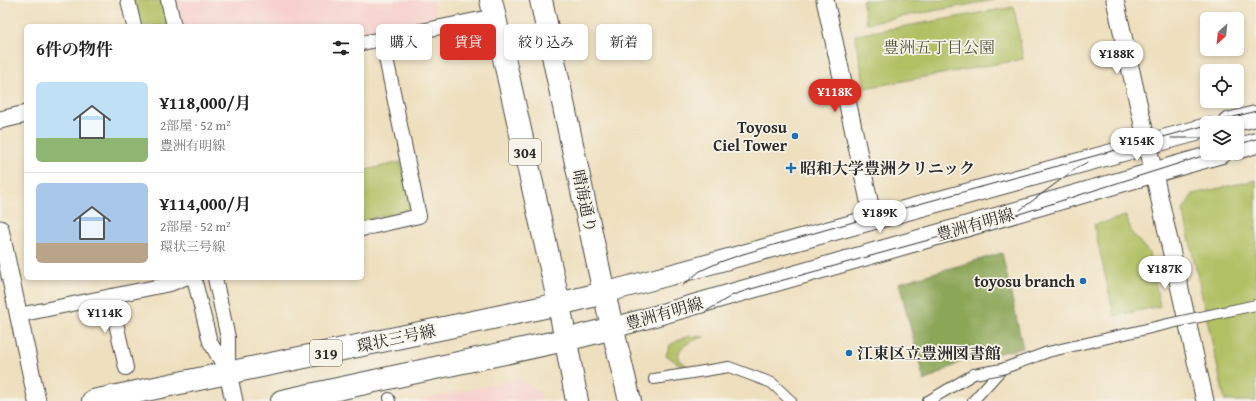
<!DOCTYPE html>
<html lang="ja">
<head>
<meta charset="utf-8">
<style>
  :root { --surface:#fff; --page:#f2f2f2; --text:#222; --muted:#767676; --line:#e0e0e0; --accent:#d93025 }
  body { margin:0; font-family:"Gentium Book Plus","Noto Serif JP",serif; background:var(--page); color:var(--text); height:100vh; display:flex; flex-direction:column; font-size:15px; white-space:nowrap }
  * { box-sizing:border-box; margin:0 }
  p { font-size:13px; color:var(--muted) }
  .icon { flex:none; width:22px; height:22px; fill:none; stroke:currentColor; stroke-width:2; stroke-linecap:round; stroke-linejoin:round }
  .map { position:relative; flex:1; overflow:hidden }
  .sheet { position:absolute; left:24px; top:24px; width:340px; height:256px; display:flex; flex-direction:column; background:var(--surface); border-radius:6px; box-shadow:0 2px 6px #0003 }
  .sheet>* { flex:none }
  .top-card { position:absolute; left:376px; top:24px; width:380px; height:36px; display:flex; gap:8px }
  .needle { width:26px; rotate:207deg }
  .controls { position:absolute; left:1200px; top:12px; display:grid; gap:8px }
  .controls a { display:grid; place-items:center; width:44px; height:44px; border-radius:6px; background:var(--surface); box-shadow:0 2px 6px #0003; font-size:20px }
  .price { position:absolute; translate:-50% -34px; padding:0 9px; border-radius:14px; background:#fff; color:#222; font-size:13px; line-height:26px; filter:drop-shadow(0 1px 2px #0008) }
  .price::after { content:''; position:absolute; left:50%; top:24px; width:12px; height:9px; margin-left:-6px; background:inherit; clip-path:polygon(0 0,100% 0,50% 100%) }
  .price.selected { background:var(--accent); color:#fff }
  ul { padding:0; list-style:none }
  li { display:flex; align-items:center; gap:12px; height:100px; padding:0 12px }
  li+li { border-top:1px solid var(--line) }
  li span { display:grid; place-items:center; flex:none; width:112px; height:80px; border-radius:6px; color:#555 }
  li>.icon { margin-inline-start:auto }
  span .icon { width:48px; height:48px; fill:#fffc; stroke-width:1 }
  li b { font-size:17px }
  h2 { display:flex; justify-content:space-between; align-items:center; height:48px; padding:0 12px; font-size:17px }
  .tag { padding:0 14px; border-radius:6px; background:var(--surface); box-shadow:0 2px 6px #0003; font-size:14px; line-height:36px }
  .tag.selected { background:var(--accent); color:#fff }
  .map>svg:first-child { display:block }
  .built { fill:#f7d0cd }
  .green { fill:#b0c063; stroke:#6e7647 }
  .forest { fill:#8ca659; stroke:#5c6842 }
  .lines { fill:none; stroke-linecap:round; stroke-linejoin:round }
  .pedestrian-casing { stroke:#484641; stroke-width:12 }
  .minor-casing { stroke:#484641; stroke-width:16 }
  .tertiary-casing { stroke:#484641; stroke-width:19 }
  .secondary-casing { stroke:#484641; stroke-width:22 }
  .primary-casing { stroke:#484641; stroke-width:24 }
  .pedestrian { stroke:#fff; stroke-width:10 }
  .minor { stroke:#fff; stroke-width:14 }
  .tertiary { stroke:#fff; stroke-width:17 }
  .secondary { stroke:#fff; stroke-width:20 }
  .primary { stroke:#fff; stroke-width:22 }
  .tram { stroke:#2b2b2b; stroke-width:1 }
  .pedestrian-bridge-casing { stroke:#484641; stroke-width:12; stroke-linecap:butt }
  .pedestrian-bridge { stroke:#fff; stroke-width:10 }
  .poi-dot { fill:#1f6fb2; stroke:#f7f3e8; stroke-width:1.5 }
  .labels { text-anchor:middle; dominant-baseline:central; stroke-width:3.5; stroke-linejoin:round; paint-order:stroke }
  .shield { fill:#f7f3e8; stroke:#686764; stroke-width:1 }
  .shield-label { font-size:15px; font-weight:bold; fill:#2b2b2b }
  .park-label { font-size:16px; fill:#53583c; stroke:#f7f3e8 }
  .poi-label { font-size:16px; font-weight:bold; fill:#2b2b2b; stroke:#f7f3e8; text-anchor:end }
  .street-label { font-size:16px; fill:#2b2b2b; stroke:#f7f3e8 }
</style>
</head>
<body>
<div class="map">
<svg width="1256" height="401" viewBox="0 0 1256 401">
  <rect width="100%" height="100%" fill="#f7f3e8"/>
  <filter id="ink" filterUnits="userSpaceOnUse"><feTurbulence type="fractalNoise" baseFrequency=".025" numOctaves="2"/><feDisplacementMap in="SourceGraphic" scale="8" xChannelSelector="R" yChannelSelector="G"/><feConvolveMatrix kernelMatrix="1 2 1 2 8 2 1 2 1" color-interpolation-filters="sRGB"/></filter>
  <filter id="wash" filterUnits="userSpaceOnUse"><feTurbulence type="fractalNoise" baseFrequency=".012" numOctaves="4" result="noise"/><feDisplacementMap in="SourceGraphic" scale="16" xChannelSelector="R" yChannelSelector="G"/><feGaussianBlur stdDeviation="0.9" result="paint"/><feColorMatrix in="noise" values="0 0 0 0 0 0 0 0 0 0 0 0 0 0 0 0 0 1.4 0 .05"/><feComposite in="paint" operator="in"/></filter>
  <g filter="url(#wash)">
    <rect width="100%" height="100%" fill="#eedfbe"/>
    <path class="built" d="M177,0H433L437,17L362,33V26H183Z
      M519,379L540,393L542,401H415Z"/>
    <path class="green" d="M132,0H162L168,26H138Z
      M862,0H994L867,23Z
      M1014,7L1023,59L865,88L855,35Z
      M401,162L411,205L408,210L362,221V171Z
      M1256,180V401H1225L1183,210L1193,194Z
      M1126,216L1132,233L1149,253L1160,306L1114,316L1094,225Z
      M690,336L704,337C690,340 665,353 688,366L680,365L666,355L670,345L683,338Z"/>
    <path class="forest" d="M1002,253L1023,348L970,359L969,355L955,365L924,381L899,283Z"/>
  </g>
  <g filter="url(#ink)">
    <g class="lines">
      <g class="pedestrian-casing">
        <path id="pedestrian" d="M654,379L729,367L772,383L791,401
          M389,398L390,401
          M928,401L974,374
          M973,401L1002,369"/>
      </g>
      <g class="minor-casing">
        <path id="minor" d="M128,0L134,26
          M168,0L174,26
          M362,43L495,16
          M362,229L419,216L382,39
          M194,278L210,342L228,373
          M215,278L228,338V372
          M110,296L126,368
          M19,315L170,284L185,278"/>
      </g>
      <g class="tertiary-casing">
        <path id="tertiary" d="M825,0L873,219
          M1115,0L1205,401
          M0,120L26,114
          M0,229L37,401
          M228,373L234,401"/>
      </g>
      <g class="secondary-casing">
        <path id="secondary" d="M1228,123L1256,116
          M1237,149L1256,143
          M604,293L1207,128
          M613,328L1222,153"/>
      </g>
      <g class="primary-casing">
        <path id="primary" d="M491,0L559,304L577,401
          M541,0L604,293L630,401
          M93,401L559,304L604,293
          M282,401L565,340L613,328"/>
      </g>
      <use href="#pedestrian" class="pedestrian"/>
      <use href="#minor" class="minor"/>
      <use href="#tertiary" class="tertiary"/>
      <use href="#secondary" class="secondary"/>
      <use href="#primary" class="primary"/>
      <path class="tram" d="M1212,123L1256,111
        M1171,138H1207
        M1237,145L1256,139
        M1020,210L1078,167L1088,162
        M682,286L700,271L720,262L743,254L828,229L1207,125
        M705,312L733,295L751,289L994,222L1212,153"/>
      <g class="pedestrian-bridge-casing">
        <path id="pedestrian-bridge" d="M974,374L1002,369L1048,352L1172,323L1256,305"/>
      </g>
      <use href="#pedestrian-bridge" class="pedestrian-bridge"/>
    </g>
  </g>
  <g class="poi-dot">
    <circle cx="795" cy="136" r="4"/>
    <path d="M789 162h4v4h4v4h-4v4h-4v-4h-4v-4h4z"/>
    <circle cx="1083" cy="281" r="4"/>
    <circle cx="849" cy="353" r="4"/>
  </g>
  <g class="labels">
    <g class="shield">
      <rect x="509" y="139" width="32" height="26" rx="3"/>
      <rect x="310" y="340" width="32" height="26" rx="3"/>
    </g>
    <g class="shield-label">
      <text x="525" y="152">304</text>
      <text x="326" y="353">319</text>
    </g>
    <g class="park-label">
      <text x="939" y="47">豊洲五丁目公園</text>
    </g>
    <g class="poi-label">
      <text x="787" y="127">Toyosu<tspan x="787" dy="18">Ciel Tower</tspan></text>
      <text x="800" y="168" text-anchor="start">昭和大学豊洲クリニック</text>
      <text x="1075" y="281">toyosu branch</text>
      <text x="857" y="353" text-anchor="start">江東区立豊洲図書館</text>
    </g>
    <g class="street-label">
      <text transform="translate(585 201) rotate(78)">晴海通り</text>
      <text transform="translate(975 224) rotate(-16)">豊洲有明線</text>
      <text transform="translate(664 313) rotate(-16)">豊洲有明線</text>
      <text transform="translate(396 338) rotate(-12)">環状三号線</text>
    </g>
  </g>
</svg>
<div class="controls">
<a><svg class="needle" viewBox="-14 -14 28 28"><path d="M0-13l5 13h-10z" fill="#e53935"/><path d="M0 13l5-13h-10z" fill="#767676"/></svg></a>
<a><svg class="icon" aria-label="locate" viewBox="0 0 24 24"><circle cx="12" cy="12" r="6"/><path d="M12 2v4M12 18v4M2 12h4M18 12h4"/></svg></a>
<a><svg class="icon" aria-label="layers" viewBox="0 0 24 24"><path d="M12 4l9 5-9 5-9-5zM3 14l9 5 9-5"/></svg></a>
</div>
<b class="price" style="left:1117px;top:75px">¥188K</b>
<b class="price selected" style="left:835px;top:113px">¥118K</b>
<b class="price" style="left:1137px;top:162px">¥154K</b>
<b class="price" style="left:880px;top:234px">¥189K</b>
<b class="price" style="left:1165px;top:290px">¥187K</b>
<b class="price" style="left:105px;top:334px">¥114K</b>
<div class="top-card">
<a class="tag">購入</a>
<a class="tag selected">賃貸</a>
<a class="tag">絞り込み</a>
<a class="tag">新着</a>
</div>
<section class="sheet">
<h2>6件の物件<svg class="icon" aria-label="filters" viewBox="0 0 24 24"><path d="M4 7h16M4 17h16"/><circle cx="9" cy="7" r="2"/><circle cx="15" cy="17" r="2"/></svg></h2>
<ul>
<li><span style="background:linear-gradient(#bfe0f5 70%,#8fb573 0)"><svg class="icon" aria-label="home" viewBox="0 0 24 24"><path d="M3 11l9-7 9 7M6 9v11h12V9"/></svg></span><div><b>¥118,000/月</b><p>2部屋 · 52 m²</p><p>豊洲有明線</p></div></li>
<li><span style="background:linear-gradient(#a9c7e8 75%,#b9a48a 0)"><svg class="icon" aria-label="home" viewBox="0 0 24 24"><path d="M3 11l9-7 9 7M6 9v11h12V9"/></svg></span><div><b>¥114,000/月</b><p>2部屋 · 52 m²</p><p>環状三号線</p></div></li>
</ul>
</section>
</div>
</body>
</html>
